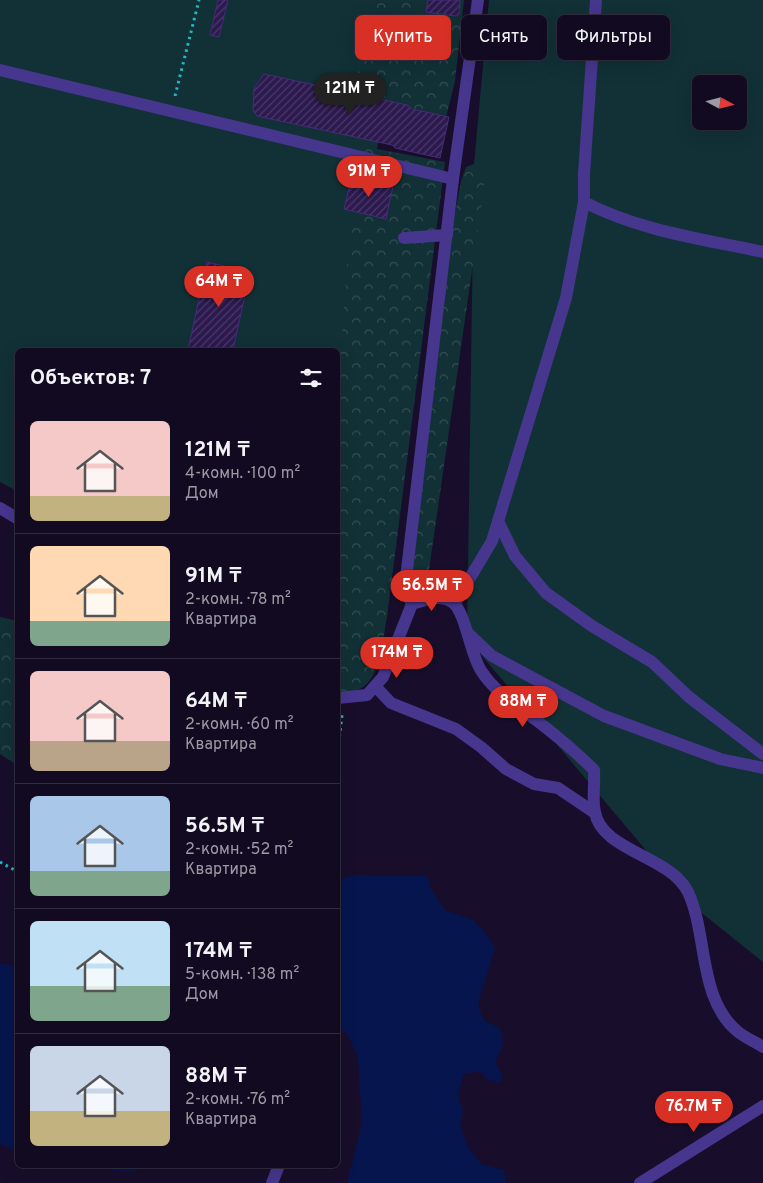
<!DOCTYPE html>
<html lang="ru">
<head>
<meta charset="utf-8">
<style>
  :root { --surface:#120a20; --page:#1b1329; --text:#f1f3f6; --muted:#9c9aa5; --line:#312b3e; --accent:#d93025 }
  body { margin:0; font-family:Overpass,sans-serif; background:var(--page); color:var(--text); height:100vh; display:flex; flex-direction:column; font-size:19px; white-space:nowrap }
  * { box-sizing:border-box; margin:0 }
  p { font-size:16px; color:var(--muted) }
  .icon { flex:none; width:28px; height:28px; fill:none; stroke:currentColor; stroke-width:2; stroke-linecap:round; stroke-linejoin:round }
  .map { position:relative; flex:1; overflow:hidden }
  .drawer { position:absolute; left:15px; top:348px; width:325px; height:820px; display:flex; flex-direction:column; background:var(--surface); border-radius:8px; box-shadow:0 5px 20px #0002,0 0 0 1px var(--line) }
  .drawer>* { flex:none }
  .top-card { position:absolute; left:355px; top:15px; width:332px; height:45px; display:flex; gap:10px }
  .needle { width:32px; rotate:97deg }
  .fabs { position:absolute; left:692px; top:75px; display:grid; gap:10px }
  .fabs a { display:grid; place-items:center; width:55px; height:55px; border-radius:8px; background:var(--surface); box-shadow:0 5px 20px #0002,0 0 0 1px var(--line); font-size:25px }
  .price { position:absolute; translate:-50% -42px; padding:0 11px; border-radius:18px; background:var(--accent); color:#fff; font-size:16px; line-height:32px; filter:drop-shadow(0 1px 2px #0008) }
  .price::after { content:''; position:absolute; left:50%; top:30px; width:15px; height:11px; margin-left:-8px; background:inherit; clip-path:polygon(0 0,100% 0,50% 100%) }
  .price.current { background:#222; color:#fff }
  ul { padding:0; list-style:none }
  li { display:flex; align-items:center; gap:15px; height:125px; padding:0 15px }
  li+li { border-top:1px solid var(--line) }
  li span { display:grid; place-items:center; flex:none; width:140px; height:100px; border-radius:8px; color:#555 }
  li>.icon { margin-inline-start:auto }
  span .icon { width:60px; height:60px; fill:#fffc; stroke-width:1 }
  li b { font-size:21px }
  h2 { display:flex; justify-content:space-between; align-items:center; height:60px; padding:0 15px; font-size:21px }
  .tag { padding:0 18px; border-radius:8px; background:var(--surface); box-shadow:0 5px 20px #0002,0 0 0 1px var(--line); font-size:18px; line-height:45px }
  .tag.current { background:var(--accent); color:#fff }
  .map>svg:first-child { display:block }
  .grass { fill:#113136; fill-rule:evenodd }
  .forest { fill:url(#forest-crowns) }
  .water { fill:#06154d }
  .building { fill:url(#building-hatch); stroke:#47297c }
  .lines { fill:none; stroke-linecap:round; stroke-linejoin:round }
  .path { stroke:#25b6c6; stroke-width:3; stroke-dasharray:2.5 4; stroke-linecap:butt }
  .service { stroke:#47368e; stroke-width:12 }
  .minor { stroke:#47368e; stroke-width:12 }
</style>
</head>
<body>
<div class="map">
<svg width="763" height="1183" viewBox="0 0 763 1183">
  <defs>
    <pattern id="forest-crowns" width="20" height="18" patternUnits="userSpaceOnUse" patternTransform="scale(1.25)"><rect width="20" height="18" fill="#113136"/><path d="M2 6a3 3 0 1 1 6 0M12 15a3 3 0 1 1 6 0" fill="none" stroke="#344e54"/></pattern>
    <pattern id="building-hatch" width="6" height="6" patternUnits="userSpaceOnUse" patternTransform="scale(1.25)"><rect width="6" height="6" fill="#2c194e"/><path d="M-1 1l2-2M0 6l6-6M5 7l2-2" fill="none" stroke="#4a3a69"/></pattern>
  </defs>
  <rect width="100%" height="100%" fill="#180e2b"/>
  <path class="grass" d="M0,0H396L338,461V350H18L17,491L0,482Z
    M489,0H763V962L693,906L467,638L474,164ZM701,84H739V121H701Z"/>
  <path class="forest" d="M370,0H464L455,81L446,117L355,94L364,25Z
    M356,145L445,162L387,617C381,647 381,699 338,691V389Z
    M474,164L486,173L427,584L419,592L410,590L447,256L461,181L466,167Z
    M0,617L17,621V765L0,754Z"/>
  <path class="water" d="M353,875L427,876L431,889L445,910L473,920L483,929L495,948L478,1003L483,1019L501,1029L503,1045L495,1063L502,1074L500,1083L489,1080L479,1071L464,1074L458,1094L463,1112L460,1124L467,1145L481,1164L504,1170L506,1183H347L362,1124L358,1057L346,1032L338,1031V884L339,880Z
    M0,963L17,967V1151L0,1144Z
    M94,1165H167C143,1170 118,1176 94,1165Z"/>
  <path class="building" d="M218,0H228L219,37L210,35Z
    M428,0H460L459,14L456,16L426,12Z
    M264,74L407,105L412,109L449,117L440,158L395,148L392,145L257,116L253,110L254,88Z
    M352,176L393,186L386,219L344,209Z
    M207,262L250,272L233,350H188Z"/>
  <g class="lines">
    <path class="path" d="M175,96L199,0
      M338,750L342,715
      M0,862L18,872"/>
    <path class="service" d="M0,70L453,179
      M404,238L447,235"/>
    <path class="minor" d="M584,202C640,231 702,239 763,252
      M0,508L18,519
      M498,521L515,556L546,593L592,626L652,662L689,697L763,754
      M455,603L492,541L566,298L584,202V174L596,0
      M412,604C425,600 440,594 452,602C466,611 470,656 482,672C495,692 517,706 536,720C557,736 576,752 594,770C595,784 592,800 595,812C601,851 671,856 688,892C708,935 698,998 737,1031C744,1037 755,1042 763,1047
      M468,633L492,656L604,716L720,759L763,768
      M375,686L391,703L456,729L481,747L506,769L534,784L558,788L595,813
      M338,698L367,695L383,677L412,604L408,596L406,578L453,179L478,0
      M272,1183L278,1168
      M640,1183L763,1106"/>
  </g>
</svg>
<div class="fabs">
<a><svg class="needle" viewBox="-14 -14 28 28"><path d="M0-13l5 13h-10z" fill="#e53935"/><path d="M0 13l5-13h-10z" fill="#9c9aa5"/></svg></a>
</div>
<b class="price current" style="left:350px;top:115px">121M ₸</b>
<b class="price" style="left:369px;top:198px">91M ₸</b>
<b class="price" style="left:219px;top:308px">64M ₸</b>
<b class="price" style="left:432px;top:612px">56.5M ₸</b>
<b class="price" style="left:397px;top:679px">174M ₸</b>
<b class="price" style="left:523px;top:728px">88M ₸</b>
<b class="price" style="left:694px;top:1133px">76.7M ₸</b>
<div class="top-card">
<a class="tag current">Купить</a>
<a class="tag">Снять</a>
<a class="tag">Фильтры</a>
</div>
<section class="drawer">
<h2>Объектов: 7<svg class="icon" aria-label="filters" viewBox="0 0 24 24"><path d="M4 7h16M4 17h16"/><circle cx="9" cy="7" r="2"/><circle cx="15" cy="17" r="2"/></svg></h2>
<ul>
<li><span style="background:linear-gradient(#f6c9c9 75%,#c2b280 0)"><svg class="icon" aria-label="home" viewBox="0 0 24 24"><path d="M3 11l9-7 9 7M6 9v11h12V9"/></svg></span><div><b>121M ₸</b><p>4-комн. · 100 m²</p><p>Дом</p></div></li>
<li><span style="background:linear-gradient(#ffd9b3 75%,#7fa58c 0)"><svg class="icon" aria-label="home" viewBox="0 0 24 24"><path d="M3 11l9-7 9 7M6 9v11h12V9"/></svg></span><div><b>91M ₸</b><p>2-комн. · 78 m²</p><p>Квартира</p></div></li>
<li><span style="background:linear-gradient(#f6c9c9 70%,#b9a48a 0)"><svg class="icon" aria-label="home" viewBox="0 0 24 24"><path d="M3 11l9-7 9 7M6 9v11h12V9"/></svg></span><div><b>64M ₸</b><p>2-комн. · 60 m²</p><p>Квартира</p></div></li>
<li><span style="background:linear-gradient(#a9c7e8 75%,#7fa58c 0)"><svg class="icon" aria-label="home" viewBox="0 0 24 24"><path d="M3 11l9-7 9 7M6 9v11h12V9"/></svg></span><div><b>56.5M ₸</b><p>2-комн. · 52 m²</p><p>Квартира</p></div></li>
<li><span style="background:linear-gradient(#bfe0f5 65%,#7fa58c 0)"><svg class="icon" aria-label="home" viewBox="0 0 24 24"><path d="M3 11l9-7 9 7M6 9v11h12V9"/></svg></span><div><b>174M ₸</b><p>5-комн. · 138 m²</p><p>Дом</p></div></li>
<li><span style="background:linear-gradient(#c9d6e8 65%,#c2b280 0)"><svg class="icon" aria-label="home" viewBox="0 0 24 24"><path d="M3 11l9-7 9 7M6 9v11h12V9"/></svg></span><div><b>88M ₸</b><p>2-комн. · 76 m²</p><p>Квартира</p></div></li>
</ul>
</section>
</div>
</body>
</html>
